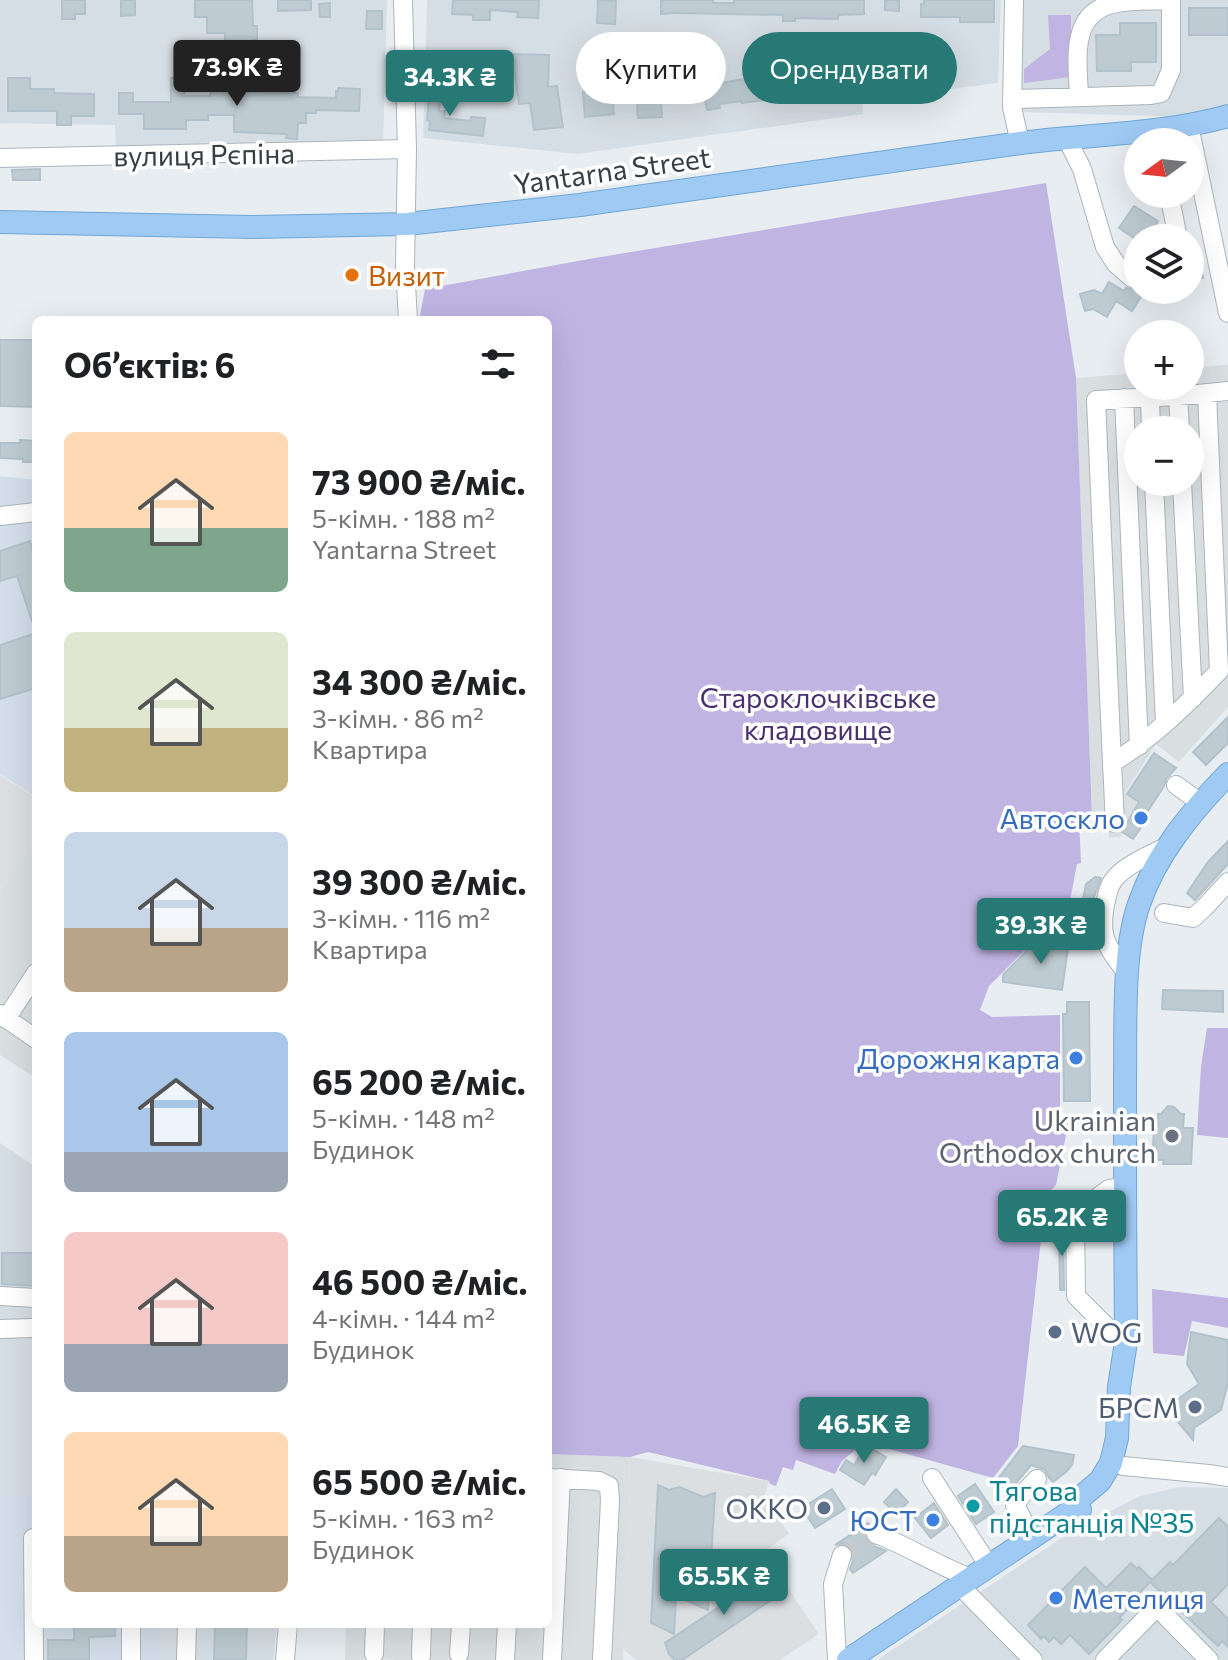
<!DOCTYPE html>
<html lang="uk">
<head>
<meta charset="utf-8">
<style>
  :root { --surface:#fff; --page:#f6f6f6; --text:#202124; --muted:#757577; --accent:#267974 }
  body { margin:0; font-family:Commissioner,sans-serif; background:var(--page); color:var(--text); height:100vh; display:flex; flex-direction:column; font-size:30px; white-space:nowrap }
  * { box-sizing:border-box; margin:0 }
  p { font-size:26px; color:var(--muted) }
  .icon { flex:none; width:44px; height:44px; fill:none; stroke:currentColor; stroke-width:2; stroke-linecap:round; stroke-linejoin:round }
  .map { position:relative; flex:1; overflow:hidden }
  .sheet { position:absolute; left:32px; top:316px; width:520px; height:1312px; display:flex; flex-direction:column; background:var(--surface); border-radius:12px; box-shadow:0 8px 32px #0002 }
  .sheet>* { flex:none }
  .top-card { position:absolute; left:576px; top:32px; width:532px; height:72px; display:flex; gap:16px }
  .needle { width:52px; rotate:255deg }
  .controls { position:absolute; left:1124px; top:128px; display:grid; gap:16px }
  .controls a { display:grid; place-items:center; width:80px; height:80px; border-radius:50%; background:var(--surface); box-shadow:0 8px 32px #0002; font-size:40px }
  .price { position:absolute; translate:-50% -68px; padding:0 18px; border-radius:8px; background:var(--accent); color:#fff; font-size:26px; line-height:52px; filter:drop-shadow(0 2px 4px #0008) }
  .price::after { content:''; position:absolute; left:50%; top:48px; width:24px; height:18px; margin-left:-12px; background:inherit; clip-path:polygon(0 0,100% 0,50% 100%) }
  .price.active { background:#222; color:#fff }
  ul { padding:0; list-style:none }
  li { display:flex; align-items:center; gap:24px; height:200px; padding:0 32px }
  li span { display:grid; place-items:center; flex:none; width:224px; height:160px; border-radius:12px; color:#555 }
  li>.icon { margin-inline-start:auto }
  span .icon { width:96px; height:96px; fill:#fffc; stroke-width:1 }
  li b { font-size:34px }
  h2 { display:flex; justify-content:space-between; align-items:center; height:96px; padding:0 32px; font-size:34px }
  .chip { padding:0 28px; border-radius:36px; background:var(--surface); box-shadow:0 8px 32px #0002; font-size:28px; line-height:72px }
  .chip.active { background:var(--accent); color:#fff }
  .map>svg:first-child { display:block }
  .residential { fill:#d6dee5 }
  .industrial { fill:#d9dfe1; fill-rule:evenodd }
  .education { fill:#d3deea }
  .green { fill:#bfb4e2 }
  .parking { fill:#dcdfe1 }
  .building { fill:#becbd2; stroke:#b2c2cc; stroke-width:2 }
  .lines { fill:none; stroke-linecap:round; stroke-linejoin:round }
  .minor-tunnel { stroke:#c5cacf; stroke-width:18; stroke-dasharray:18 9; stroke-linecap:butt }
  .minor-casing { stroke:#abb5bc; stroke-width:20 }
  .major-casing { stroke:#70a7d7; stroke-width:24 }
  .minor { stroke:#fff; stroke-width:18 }
  .major { stroke:#9fcaf4; stroke-width:22 }
  .food-dot { fill:#e8710a; stroke:#fff; stroke-width:3 }
  .shop-dot { fill:#3f7fe0; stroke:#fff; stroke-width:3 }
  .worship-dot { fill:#6b7280; stroke:#fff; stroke-width:3 }
  .service-dot { fill:#5c6f8a; stroke:#fff; stroke-width:3 }
  .culture-dot { fill:#0f9aa8; stroke:#fff; stroke-width:3 }
  .labels { text-anchor:middle; dominant-baseline:central; stroke-width:7; stroke-linejoin:round; paint-order:stroke }
  .street-label { font-size:28px; fill:#373f44; stroke:#fff }
  .food-label { font-size:28px; fill:#c56008; stroke:#fff; text-anchor:start }
  .park-label { font-size:28px; fill:#493070; stroke:#fff }
  .shop-label { font-size:28px; fill:#366cbe; stroke:#fff; text-anchor:end }
  .worship-label { font-size:28px; fill:#5b616d; stroke:#fff; text-anchor:end }
  .service-label { font-size:28px; fill:#4e5e75; stroke:#fff; text-anchor:end }
  .culture-label { font-size:28px; fill:#0d838f; stroke:#fff; text-anchor:start }
</style>
</head>
<body>
<div class="map">
<svg width="1228" height="1660" viewBox="0 0 1228 1660">
  <rect width="100%" height="100%" fill="#e8edf2"/>
  <path class="residential" d="M0,0H387L383,144L116,146L115,125L0,123Z
    M427,0H1001L998,83L862,100L863,114L577,154L423,138Z
    M1021,0H1228V105L1187,117L1020,112Z
    M0,1143L36,1167V1624H277L273,1660H0Z
    M1179,1487L1228,1488V1660H877L1077,1528L1140,1496Z"/>
  <path class="industrial" d="M1228,365V707L1179,762L1156,744L1125,793L1138,803L1120,837L1109,838L1108,820L1092,818L1076,378L1138,373V386H1190V368ZM1138,430H1190V482H1138Z
    M36,837V1078L0,1055V892Z
    M548,1454L630,1457L623,1660H394L364,1658L363,1660H345L346,1624H548Z"/>
  <path class="education" d="M0,476L36,480V797L0,774Z
    M0,1494L36,1497V1624H159L160,1660H0Z"/>
  <path class="green" d="M1048,15H1071V77L1024,83V69L1050,49Z
    M1046,183L1076,378L1092,818L1079,819L1081,863L1077,864L1069,906L989,986L980,1010L992,1017L1060,1015V1119L1069,1120L1056,1185L1046,1195L1018,1446L993,1478L864,1442L842,1461L835,1474L796,1460L793,1470L783,1467L776,1486L770,1484L769,1481L648,1452L630,1457L548,1454V320H419L425,289L589,259Z
    M1207,1028H1228V1138L1197,1135L1201,1066Z
    M1152,1289L1228,1298V1328L1192,1321L1184,1356L1153,1353Z"/>
  <path class="parking" d="M0,775L36,798L35,835L36,837L0,892Z
    M630,1457L769,1481L764,1496L789,1534L763,1552L819,1634L780,1660H636L623,1649Z"/>
  <path class="building" d="M62,0H85V14H75V19H62Z
    M121,0H135V15L121,16Z
    M195,0H252L253,26H257V40H254V47L225,48V33H207V17H195Z
    M278,0H311V10L278,11Z
    M453,0H539L538,18L517,17L518,12L490,10V20H473V15L452,14Z
    M598,0L616,1L615,24L597,23Z
    M661,0H713V3H734V0H864V14L838,15V19L795,18V21H783V15L677,13L661,14Z
    M885,0H899V11L885,10Z
    M924,0H994V22H960V17H921V4H924Z
    M330,3V17H320L319,4Z
    M1189,8H1228V35H1189Z
    M367,11H382V29H366Z
    M1120,23H1156V62H1131V71H1097L1096,35H1120Z
    M620,34V48L608,49V35Z
    M884,39H919L920,67L883,68Z
    M651,43L654,88H660L662,117L638,118L633,44Z
    M508,54L549,55L548,87L557,86L563,127L534,130L530,103L519,104L515,73H507Z
    M845,63L854,86L791,96L788,72Z
    M762,76L765,100L742,103L741,101L719,104L720,108L707,110L702,83L714,81L715,84Z
    M211,77L235,78L234,92L298,93V97L336,98V91H338V88L360,89L359,111L316,110V113H306V123H298L297,139L286,138L287,134L234,132V115H208V120H186V129H144V114H119V93H133V102H171V78H184V96H210Z
    M8,78H30V89H54V93L94,94V116H71V125H57V111H8Z
    M430,85L442,86L439,111H445L444,118L470,121L471,117L485,118L483,136L429,130L430,121L427,120Z
    M597,91L598,94L612,92L614,114L585,117L583,92Z
    M40,169V180H13L12,170Z
    M1134,206L1158,221L1148,238H1134L1119,228Z
    M1200,262L1203,278L1192,280L1190,264Z
    M1109,282L1124,291L1126,288L1145,290L1132,311L1116,301L1107,317L1093,309L1085,311L1080,294L1094,290L1102,294Z
    M0,340H36V407L0,406Z
    M20,440L36,441V462H23V459L0,458V443H20Z
    M30,541L36,560V627H34L17,576L0,581V551Z
    M36,633V688L0,699V645Z
    M1228,717V743L1206,765L1193,752Z
    M1154,753L1176,768L1166,779L1164,786L1146,814L1149,816L1133,839L1122,832L1139,802L1127,794Z
    M1228,841V864L1195,900L1187,893L1208,862Z
    M1095,877L1101,878L1094,897L1091,918L1077,928L1086,884Z
    M1065,917L1079,931L1069,941L1055,928Z
    M1038,939L1069,941L1062,990L1003,982V975Z
    M1163,990L1223,991V1012L1162,1009Z
    M1067,1002H1089L1090,1101H1064L1063,1014H1067Z
    M1168,1106L1174,1107L1181,1114H1184L1183,1128H1193L1191,1164H1163L1164,1160H1157V1148L1153,1147L1154,1126H1158V1114H1161Z
    M1063,1224L1064,1290H1060L1059,1228Z
    M2,1253H36V1286L2,1284Z
    M1191,1332L1228,1340V1383L1221,1410L1194,1428L1193,1440L1177,1421L1167,1404L1175,1401L1199,1384L1187,1364Z
    M866,1445L886,1457L875,1475L872,1473L864,1485L840,1470L846,1460L854,1465Z
    M1023,1446L1074,1455L1072,1465L1066,1472L1053,1482L1049,1478L1045,1470L1031,1465L1007,1494L994,1484Z
    M975,1484L994,1512L976,1524L958,1496Z
    M658,1485L669,1490L680,1487L703,1497L715,1493L708,1610L676,1596L674,1634L651,1623Z
    M832,1489L845,1509L815,1528L802,1508Z
    M896,1489L908,1502L896,1514L884,1502Z
    M934,1503L948,1525L931,1538L915,1518Z
    M1219,1518L1228,1527V1584L1211,1602L1228,1619V1647L1222,1641L1218,1646L1150,1582L1128,1605L1130,1607L1119,1618L1122,1620L1089,1654L1070,1635L1061,1644L1054,1637L1049,1642L1044,1636L1041,1639L1028,1625L1085,1567L1106,1588L1131,1563L1137,1569L1139,1567L1152,1580L1170,1562L1173,1565Z
    M868,1523L869,1524L865,1529L864,1535L866,1541L871,1545L886,1551L853,1573L850,1569L854,1558L851,1548L845,1543L835,1545Z
    M773,1571L778,1582L786,1590L682,1660H675L669,1654L665,1643Z
    M74,1624H115V1636L89,1637V1660H48V1640H74Z
    M215,1624H247L246,1660H214Z"/>
  <g class="lines">
    <path class="minor-tunnel" d="M842,1555L876,1534"/>
    <g class="minor-casing">
      <path id="minor" d="M403,0L407,149L405,266L408,320
        M1014,0L1012,107L1020,143
        M1079,97C1078,61 1068,11 1117,3C1133,0 1151,1 1167,0
        M1012,99L1151,95L1161,93L1171,70V0
        M1189,125L1228,313
        M1066,137L1082,169L1105,247L1116,264L1132,278
        M0,158L407,149
        M1169,194L1178,238
        M1178,396L1180,430
        M1150,397L1151,430
        M1124,398L1139,746
        M1154,482L1165,723
        M1182,482L1193,698
        M0,516L36,512
        M1112,763L1096,400L1178,396L1228,391
        M1176,785L1201,803
        M1115,823L1112,763C1153,738 1186,705 1219,671L1207,394
        M1164,913L1193,918L1205,907L1228,882
        M1128,975C1106,945 1098,938 1106,900C1108,892 1109,884 1116,877C1129,863 1152,854 1170,845
        M0,1014L36,1039
        M6,1019L36,973
        M1125,1186L1109,1189L1075,1214L1076,1296L1109,1329L1126,1342
        M0,1296L36,1298
        M0,1329L32,1328
        M1123,1466L1209,1474L1228,1477
        M548,1478L599,1481L609,1486L610,1501L602,1660
        M932,1478L989,1566
        M876,1534C908,1546 938,1566 971,1578
        M1026,1541L1025,1524L1015,1505L1022,1495L1037,1479
        M960,1586L1033,1660
        M374,1654L375,1624
        M459,1654L461,1624
        M421,1656L422,1624
        M34,1660L33,1538H36
        M131,1660V1624
        M186,1660L187,1624
        M285,1660L288,1624
        M505,1660L507,1624
        M552,1660L561,1478
        M837,1660L833,1584L842,1555
        M1105,1660L1157,1607L1209,1660"/>
    </g>
    <g class="major-casing">
      <path id="major" d="M0,222L252,227L407,224L580,205L1020,143C1089,134 1161,135 1228,116
        M1067,1514L1081,1497L1100,1481L1111,1463L1117,1438L1119,1387L1126,1342C1125,1254 1125,1167 1125,1079C1126,1027 1122,953 1139,904C1156,854 1192,811 1228,774
        M848,1660L1067,1514L1080,1510"/>
    </g>
    <use href="#minor" class="minor"/>
    <use href="#major" class="major"/>
  </g>
  <circle class="food-dot" cx="352" cy="275" r="8"/>
  <g class="shop-dot">
    <circle cx="1141" cy="818" r="8"/>
    <circle cx="1076" cy="1058" r="8"/>
    <circle cx="933" cy="1520" r="8"/>
    <circle cx="1056" cy="1598" r="8"/>
  </g>
  <circle class="worship-dot" cx="1172" cy="1136" r="8"/>
  <g class="service-dot">
    <circle cx="1055" cy="1332" r="8"/>
    <circle cx="1195" cy="1407" r="8"/>
    <circle cx="824" cy="1508" r="8"/>
  </g>
  <circle class="culture-dot" cx="973" cy="1506" r="8"/>
  <g class="labels">
    <g class="street-label">
      <text transform="translate(204 154) rotate(-1)">вулиця Рєпіна</text>
      <text transform="translate(612 170) rotate(-8)">Yantarna Street</text>
    </g>
    <g class="food-label">
      <text x="368" y="275">Визит</text>
    </g>
    <g class="park-label">
      <text x="818" y="697">Староклочківське<tspan x="818" dy="32">кладовище</tspan></text>
    </g>
    <g class="shop-label">
      <text x="1125" y="818">Автоскло</text>
      <text x="1060" y="1058">Дорожня карта</text>
      <text x="917" y="1520">ЮСТ</text>
      <text x="1072" y="1598" text-anchor="start">Метелиця</text>
    </g>
    <g class="worship-label">
      <text x="1156" y="1120">Ukrainian<tspan x="1156" dy="32">Orthodox church</tspan></text>
    </g>
    <g class="service-label">
      <text x="1071" y="1332" text-anchor="start">WOG</text>
      <text x="1179" y="1407">БРСМ</text>
      <text x="808" y="1508">OKKO</text>
    </g>
    <g class="culture-label">
      <text x="989" y="1490">Тягова<tspan x="989" dy="32">пiдстанцiя №35</tspan></text>
    </g>
  </g>
</svg>
<div class="controls">
<a><svg class="needle" viewBox="-14 -14 28 28"><path d="M0-13l5 13h-10z" fill="#e53935"/><path d="M0 13l5-13h-10z" fill="#757577"/></svg></a>
<a><svg class="icon" aria-label="layers" viewBox="0 0 24 24"><path d="M12 4l9 5-9 5-9-5zM3 14l9 5 9-5"/></svg></a>
<a>+</a>
<a>−</a>
</div>
<b class="price active" style="left:237px;top:108px">73.9K ₴</b>
<b class="price" style="left:450px;top:118px">34.3K ₴</b>
<b class="price" style="left:1041px;top:966px">39.3K ₴</b>
<b class="price" style="left:1062px;top:1258px">65.2K ₴</b>
<b class="price" style="left:864px;top:1465px">46.5K ₴</b>
<b class="price" style="left:724px;top:1617px">65.5K ₴</b>
<div class="top-card">
<a class="chip">Купити</a>
<a class="chip active">Орендувати</a>
</div>
<section class="sheet">
<h2>Об’єктів: 6<svg class="icon" aria-label="filters" viewBox="0 0 24 24"><path d="M4 7h16M4 17h16"/><circle cx="9" cy="7" r="2"/><circle cx="15" cy="17" r="2"/></svg></h2>
<ul>
<li><span style="background:linear-gradient(#ffd9b3 60%,#7fa58c 0)"><svg class="icon" aria-label="home" viewBox="0 0 24 24"><path d="M3 11l9-7 9 7M6 9v11h12V9"/></svg></span><div><b>73 900 ₴/міс.</b><p>5-кімн. · 188 m²</p><p>Yantarna Street</p></div></li>
<li><span style="background:linear-gradient(#dfe7d0 60%,#c2b280 0)"><svg class="icon" aria-label="home" viewBox="0 0 24 24"><path d="M3 11l9-7 9 7M6 9v11h12V9"/></svg></span><div><b>34 300 ₴/міс.</b><p>3-кімн. · 86 m²</p><p>Квартира</p></div></li>
<li><span style="background:linear-gradient(#c9d6e8 60%,#b9a48a 0)"><svg class="icon" aria-label="home" viewBox="0 0 24 24"><path d="M3 11l9-7 9 7M6 9v11h12V9"/></svg></span><div><b>39 300 ₴/міс.</b><p>3-кімн. · 116 m²</p><p>Квартира</p></div></li>
<li><span style="background:linear-gradient(#a9c7e8 75%,#9aa5b1 0)"><svg class="icon" aria-label="home" viewBox="0 0 24 24"><path d="M3 11l9-7 9 7M6 9v11h12V9"/></svg></span><div><b>65 200 ₴/міс.</b><p>5-кімн. · 148 m²</p><p>Будинок</p></div></li>
<li><span style="background:linear-gradient(#f6c9c9 70%,#9aa5b1 0)"><svg class="icon" aria-label="home" viewBox="0 0 24 24"><path d="M3 11l9-7 9 7M6 9v11h12V9"/></svg></span><div><b>46 500 ₴/міс.</b><p>4-кімн. · 144 m²</p><p>Будинок</p></div></li>
<li><span style="background:linear-gradient(#ffd9b3 65%,#b9a48a 0)"><svg class="icon" aria-label="home" viewBox="0 0 24 24"><path d="M3 11l9-7 9 7M6 9v11h12V9"/></svg></span><div><b>65 500 ₴/міс.</b><p>5-кімн. · 163 m²</p><p>Будинок</p></div></li>
</ul>
</section>
</div>
</body>
</html>
